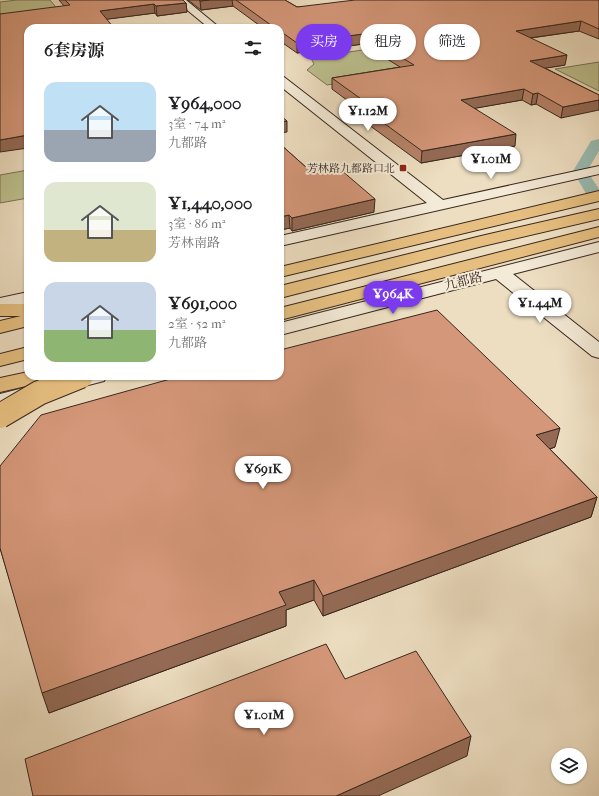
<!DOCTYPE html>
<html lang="zh">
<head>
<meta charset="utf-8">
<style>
  :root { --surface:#fff; --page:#f6f6f6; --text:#202124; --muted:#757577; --accent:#7c3aed }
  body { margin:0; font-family:"IM FELL French Canon","Noto Serif SC",serif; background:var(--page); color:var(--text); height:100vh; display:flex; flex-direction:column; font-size:15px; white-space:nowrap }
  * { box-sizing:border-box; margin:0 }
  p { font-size:13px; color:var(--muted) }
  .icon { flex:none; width:22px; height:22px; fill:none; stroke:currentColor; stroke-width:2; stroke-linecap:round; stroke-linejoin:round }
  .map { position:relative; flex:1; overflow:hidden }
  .details { position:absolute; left:24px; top:24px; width:260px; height:356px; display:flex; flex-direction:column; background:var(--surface); border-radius:12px; box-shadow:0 1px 3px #0004 }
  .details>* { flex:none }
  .guide { position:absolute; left:296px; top:24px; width:243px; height:36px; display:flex; gap:8px }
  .buttons { position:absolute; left:551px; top:748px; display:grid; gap:8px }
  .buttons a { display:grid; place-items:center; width:36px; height:36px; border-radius:50%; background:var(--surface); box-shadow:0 1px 3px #0004; font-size:20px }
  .price { position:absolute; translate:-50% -34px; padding:0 9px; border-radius:14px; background:#fff; color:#222; font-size:13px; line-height:26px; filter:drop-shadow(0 1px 2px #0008) }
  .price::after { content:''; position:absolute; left:50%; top:24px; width:12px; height:9px; margin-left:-6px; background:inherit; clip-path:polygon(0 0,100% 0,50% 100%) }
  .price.on { background:var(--accent); color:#fff }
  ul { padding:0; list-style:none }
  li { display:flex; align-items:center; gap:12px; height:100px; padding:0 20px }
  li span { display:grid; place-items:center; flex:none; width:112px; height:80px; border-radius:12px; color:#555 }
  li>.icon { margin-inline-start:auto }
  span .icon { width:48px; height:48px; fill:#fffc; stroke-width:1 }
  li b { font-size:17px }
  h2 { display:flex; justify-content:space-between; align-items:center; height:48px; padding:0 20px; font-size:17px }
  .pill { padding:0 14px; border-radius:18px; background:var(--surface); box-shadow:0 1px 3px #0004; font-size:14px; line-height:36px }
  .pill.on { background:var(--accent); color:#fff }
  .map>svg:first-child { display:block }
  .green { fill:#bdc08f; stroke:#7a7456 }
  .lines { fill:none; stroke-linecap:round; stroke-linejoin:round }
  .canal { fill:#99bcb3; fill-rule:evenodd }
  .secondary-casing { stroke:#38271e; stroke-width:2 }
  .primary-casing { stroke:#38271e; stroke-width:2 }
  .secondary { fill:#f3ead7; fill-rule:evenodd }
  .primary { fill:#e6bf80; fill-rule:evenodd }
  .primary-bridge-casing { stroke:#38271e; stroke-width:26; stroke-linecap:butt }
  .primary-bridge { stroke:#e6bf80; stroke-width:24 }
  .wall { fill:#b68268; stroke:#38271e }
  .shaded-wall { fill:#946a55; stroke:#38271e }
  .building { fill:#d49779; stroke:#38271e }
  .poi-dot { fill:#8f2418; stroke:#f3ead7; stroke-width:1.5 }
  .labels { text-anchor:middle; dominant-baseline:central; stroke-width:4; stroke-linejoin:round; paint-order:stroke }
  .far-poi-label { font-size:11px; fill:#38271e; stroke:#f3ead7; text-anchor:end }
  .street-label { font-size:13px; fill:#38271e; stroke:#f3ead7 }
</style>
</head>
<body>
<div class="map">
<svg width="599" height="796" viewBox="0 0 599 796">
  <rect width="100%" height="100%" fill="#eddec1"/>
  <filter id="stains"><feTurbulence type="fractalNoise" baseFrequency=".005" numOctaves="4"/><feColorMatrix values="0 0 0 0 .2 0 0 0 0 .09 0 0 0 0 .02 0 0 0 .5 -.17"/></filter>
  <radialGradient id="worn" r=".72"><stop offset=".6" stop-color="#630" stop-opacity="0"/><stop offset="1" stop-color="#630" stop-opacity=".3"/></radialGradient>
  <path class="green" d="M17,0H50L59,11L0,17V2Z
    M362,50L374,51L413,71L327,85L307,70L314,64L311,58Z
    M599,62V91L555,69Z
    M28,170V198L0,203V175Z"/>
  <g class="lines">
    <path class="canal" d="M599,139V151L587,171L599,189V202L588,197L573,171L591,141Z"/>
    <g class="secondary-casing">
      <path id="secondary" d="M175,0H186L220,28H209Z
        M280,76L284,77L443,200L599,166V174L280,246V236L427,203L280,86Z
        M599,242V252L513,274L599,342V358L592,356L496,279L280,335V323Z
        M28,292V304L0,310V298Z
        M70,376H107L104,381L0,408V394Z"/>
    </g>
    <g class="primary-casing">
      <path id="primary" d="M599,191V201L280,277V267Z
        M599,209V219L483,246L280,298V286L481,236Z
        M599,227V237L280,320V308Z
        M0,304H28V326L0,333V321L21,316H0Z
        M28,347V359L0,366V354Z
        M28,372V376H51L48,381L0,392V378Z"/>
    </g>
    <use href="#secondary" class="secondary"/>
    <use href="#primary" class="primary"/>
    <g class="primary-bridge-casing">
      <path id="primary-bridge" d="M0,416L39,393L81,376"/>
    </g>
    <use href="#primary-bridge" class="primary-bridge"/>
  </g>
  <path class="wall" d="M59,0H183L186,3L187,12L157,16L155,13L107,19L64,6Z
    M188,0H285L297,7L599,0V39L579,31L531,38L565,65L545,68L599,95L561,118L536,104L531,105L522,100L475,108L515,146L421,163L358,117L359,109L332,89V78L400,67L363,44L297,53L280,41V28H263L233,6L201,10Z
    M280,144L308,169L374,212L292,231L290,228L280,230Z
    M555,447L550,449L597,497L591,517L323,616L314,600L286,610V626L49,713L0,548Z"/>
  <path class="shaded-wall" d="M209,0H232L233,6L201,10L200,1Z
    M186,3L187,12L157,16L156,6Z
    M154,4L155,13L101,20L100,11Z
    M581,21L579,31L515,40L516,31Z
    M363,34V44L297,53V43Z
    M567,55L565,65L528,71L530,61Z
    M524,89L522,100L460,111L461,100Z
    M538,93L536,104L531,105L533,94Z
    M599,100V110L561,118L563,107Z
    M287,121V132L280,133V122Z
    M516,134L515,146L421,163L422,151Z
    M28,135V148L0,152V140Z
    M375,199L374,212L292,231V218Z
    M289,215L290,228L280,230V217Z
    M560,428L555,447L532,455L536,435Z
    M597,497L591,517L323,616V596Z
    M314,580V600L286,610V626L49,713L42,693L279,592Z
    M471,736L467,756L378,796H336Z"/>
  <path class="building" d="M65,0H183L186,3L156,6L154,4L100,11L114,28H28V135L0,140V14L70,5Z
    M199,0H209L200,1Z
    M236,0H285L297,7L355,0H599V29L581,21L516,31L567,55L530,61L599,95V100L563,107L538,93L533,94L524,89L461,100L516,134L422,151L359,105L368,104L332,78L414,65L363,34L297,43L280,31V28H275Z
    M280,115L287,121L280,122Z
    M280,144L308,169L334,164L375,199L292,218L289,215L280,217Z
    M437,310L560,428L536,435L597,497L323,596L314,580L279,592L286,605L42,693L0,548V466L41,415L181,376H280V350Z
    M326,644L345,679L416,651L471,736L336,796H33L25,759Z"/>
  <rect class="poi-dot" x="399" y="164" width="8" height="8" rx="2"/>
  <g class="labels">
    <g class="far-poi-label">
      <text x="395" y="168">芳林路九都路口北</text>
    </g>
    <g class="street-label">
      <text transform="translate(463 281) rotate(-14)">九都路</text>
    </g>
  </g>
  <rect width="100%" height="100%" filter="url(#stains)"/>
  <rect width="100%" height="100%" fill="url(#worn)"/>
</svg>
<div class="buttons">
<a><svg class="icon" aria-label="layers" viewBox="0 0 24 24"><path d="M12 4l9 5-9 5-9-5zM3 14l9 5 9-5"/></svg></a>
</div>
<b class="price" style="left:368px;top:132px">¥1.12M</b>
<b class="price" style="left:491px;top:180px">¥1.01M</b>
<b class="price on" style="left:393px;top:315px">¥964K</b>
<b class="price" style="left:540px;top:324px">¥1.44M</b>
<b class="price" style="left:263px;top:490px">¥691K</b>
<b class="price" style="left:264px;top:736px">¥1.01M</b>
<div class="guide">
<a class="pill on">买房</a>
<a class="pill">租房</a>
<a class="pill">筛选</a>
</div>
<section class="details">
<h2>6套房源<svg class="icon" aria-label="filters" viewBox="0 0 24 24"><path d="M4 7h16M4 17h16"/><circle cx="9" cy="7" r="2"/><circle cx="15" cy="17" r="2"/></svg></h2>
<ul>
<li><span style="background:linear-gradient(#bfe0f5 60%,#9aa5b1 0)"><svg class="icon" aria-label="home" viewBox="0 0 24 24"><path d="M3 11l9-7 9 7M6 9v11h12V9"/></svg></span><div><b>¥964,000</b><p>3室 · 74 m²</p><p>九都路</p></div></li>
<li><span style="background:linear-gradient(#dfe7d0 60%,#c2b280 0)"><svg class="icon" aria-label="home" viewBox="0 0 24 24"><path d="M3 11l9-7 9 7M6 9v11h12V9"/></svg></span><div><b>¥1,440,000</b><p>3室 · 86 m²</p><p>芳林南路</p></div></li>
<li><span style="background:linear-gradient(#c9d6e8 60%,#8fb573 0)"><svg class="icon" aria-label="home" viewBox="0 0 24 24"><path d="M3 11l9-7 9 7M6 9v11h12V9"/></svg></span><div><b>¥691,000</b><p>2室 · 52 m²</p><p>九都路</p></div></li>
</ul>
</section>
</div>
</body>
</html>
